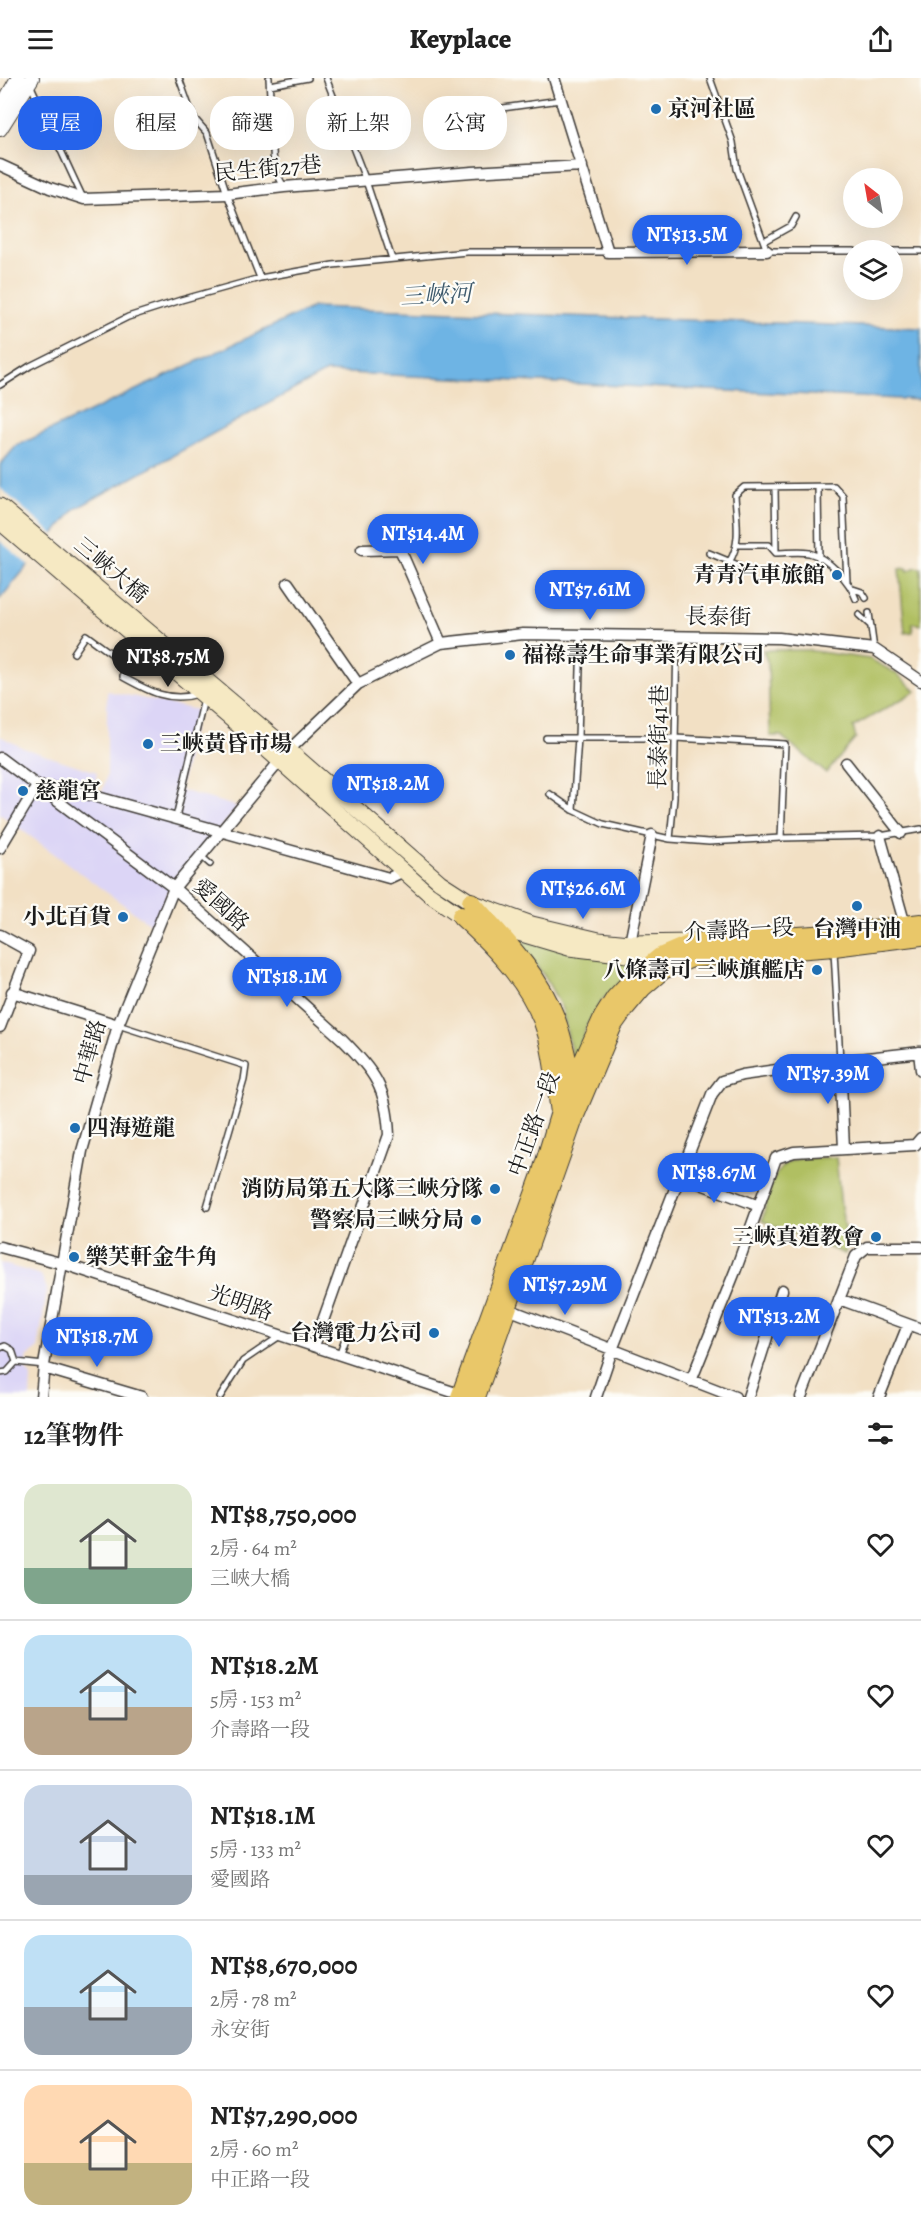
<!DOCTYPE html>
<html lang="zh-TW">
<head>
<meta charset="utf-8">
<style>
  :root { --surface:#fff; --page:#f6f6f6; --text:#222; --muted:#767676; --line:#e0e0e0; --accent:#2563eb }
  body { margin:0; font-family:Alegreya,"Noto Serif TC",serif; background:var(--page); color:var(--text); height:100vh; display:flex; flex-direction:column; font-size:22px; white-space:nowrap }
  * { box-sizing:border-box; margin:0 }
  p { font-size:20px; color:var(--muted) }
  .icon { flex:none; width:33px; height:33px; fill:none; stroke:currentColor; stroke-width:2; stroke-linecap:round; stroke-linejoin:round }
  .map { position:relative; height:1319px; overflow:hidden }
  .sheet { display:flex; flex-direction:column; background:var(--surface); flex:1 }
  .sheet>* { flex:none }
  .banner { position:absolute; left:18px; top:18px; width:600px; height:54px; display:flex; gap:12px }
  .needle { width:39px; rotate:329deg }
  .tools { position:absolute; left:843px; top:90px; display:grid; gap:12px }
  .tools a { display:grid; place-items:center; width:60px; height:60px; border-radius:50%; background:var(--surface); box-shadow:0 6px 24px #0002; font-size:30px }
  .price { position:absolute; translate:-50% -51px; padding:0 14px; border-radius:21px; background:var(--accent); color:#fff; font-size:20px; line-height:39px; filter:drop-shadow(0 2px 3px #0008) }
  .price::after { content:''; position:absolute; left:50%; top:36px; width:18px; height:14px; margin-left:-9px; background:inherit; clip-path:polygon(0 0,100% 0,50% 100%) }
  .price.current { background:#222; color:#fff }
  ul { padding:0; list-style:none }
  li { display:flex; align-items:center; gap:18px; height:150px; padding:0 24px }
  li+li { border-top:2px solid var(--line) }
  li span { display:grid; place-items:center; flex:none; width:168px; height:120px; border-radius:18px; color:#555 }
  li>.icon { margin-inline-start:auto }
  span .icon { width:72px; height:72px; fill:#fffc; stroke-width:1 }
  li b { font-size:26px }
  h2 { display:flex; justify-content:space-between; align-items:center; height:72px; padding:0 24px; font-size:26px }
  .tag { padding:0 21px; border-radius:24px; background:var(--surface); box-shadow:0 6px 24px #0002; font-size:21px; line-height:54px }
  .tag.current { background:var(--accent); color:#fff }
  header { display:flex; justify-content:space-between; align-items:center; height:78px; padding:0 24px; background:var(--surface); font-size:27px; font-weight:800 }
  .map>svg:first-child { display:block }
  .built { fill:#dcd5f6 }
  .green { fill:#b0bf62; stroke:#666e3f; stroke-width:1.5 }
  .water { fill:#6eb4e4; stroke:#456880; stroke-width:1.5 }
  .pier { fill:#f2e0c4 }
  .lines { fill:none; stroke-linecap:round; stroke-linejoin:round }
  .service-casing { stroke:#3c3935; stroke-width:8 }
  .minor-casing { stroke:#3c3935; stroke-width:13 }
  .tertiary-casing { stroke:#3c3935; stroke-width:16 }
  .secondary-casing { stroke:#3c3935; stroke-width:17 }
  .primary-casing { stroke:#3c3935; stroke-width:20 }
  .service { stroke:#fff; stroke-width:5 }
  .minor { stroke:#fff; stroke-width:10 }
  .tertiary { stroke:#fff; stroke-width:14 }
  .secondary { stroke:#f6e9c3; stroke-width:15 }
  .primary { stroke:#e9c769; stroke-width:18 }
  .poi-dot { fill:#1f6fb2; stroke:#fdfcf7; stroke-width:2 }
  .labels { text-anchor:middle; dominant-baseline:central; stroke-width:4.5; stroke-linejoin:round; paint-order:stroke }
  .poi-label { font-size:22px; font-weight:bold; fill:#1c1c1c; stroke:#fdfcf7; text-anchor:end }
  .street-label { font-size:22px; fill:#1c1c1c; stroke:#fdfcf7 }
  .water-label { font-size:24px; font-style:italic; fill:#3d596c; stroke:#fdfcf7 }
</style>
</head>
<body>
<header><svg class="icon" aria-label="menu" viewBox="0 0 24 24"><path d="M4 6h16M4 12h16M4 18h16"/></svg>Keyplace<svg class="icon" aria-label="share" viewBox="0 0 24 24"><path d="M12 15V3M7 8l5-5 5 5M5 13v7h14v-7"/></svg></header>
<div class="map">
<svg width="921" height="1319" viewBox="0 0 921 1319">
  <rect width="100%" height="100%" fill="#fdfcf7"/>
  <filter id="ink" filterUnits="userSpaceOnUse"><feTurbulence type="fractalNoise" baseFrequency=".0167" numOctaves="2"/><feDisplacementMap in="SourceGraphic" scale="12" xChannelSelector="R" yChannelSelector="G"/><feConvolveMatrix kernelMatrix="1 2 1 2 8 2 1 2 1" color-interpolation-filters="sRGB"/></filter>
  <filter id="wash" filterUnits="userSpaceOnUse"><feTurbulence type="fractalNoise" baseFrequency=".008" numOctaves="4" result="noise"/><feDisplacementMap in="SourceGraphic" scale="24" xChannelSelector="R" yChannelSelector="G"/><feGaussianBlur stdDeviation="1.35" result="paint"/><feColorMatrix in="noise" values="0 0 0 0 0 0 0 0 0 0 0 0 0 0 0 0 0 1.4 0 .05"/><feComposite in="paint" operator="in"/></filter>
  <g filter="url(#wash)">
    <rect width="100%" height="100%" fill="#f2e0c4"/>
    <path class="built" d="M107,613L197,632L180,712L238,729L169,811L154,849L0,736V658L23,670L97,694L94,713L102,715L107,696Z
      M0,1185L41,1197L47,1211L38,1271L28,1278L25,1290L31,1299L30,1319H0Z"/>
    <path class="green" d="M916,489L921,490V547L912,545L913,554L905,555L899,491L907,490L908,493Z
      M763,572H806L870,581L896,595L916,613L853,649L856,660L826,695L781,658H770L768,586Z
      M515,861L641,884L603,921L586,949L574,988L562,931L545,899Z
      M836,1079L841,1129L848,1165L845,1176L762,1143C767,1124 770,1089 793,1082C806,1079 822,1080 836,1079Z"/>
    <path class="water" d="M313,229L921,250V322L326,294L75,431L0,521V387L16,368Z"/>
    <path class="pier" d="M0,410L56,459L31,489L0,463Z"/>
  </g>
  <g filter="url(#ink)">
    <g class="lines">
      <g class="service-casing">
        <path id="service" d="M179,0L193,39L207,55L227,116L260,200
          M269,0L274,90L284,109
          M326,0L366,103L392,181
          M710,0L733,64L737,91L767,173H854
          M30,6L83,120
          M270,7L308,0
          M453,37L560,22
          M764,163L791,148L796,139
          M892,173H921
          M0,307L30,288L128,239L181,222L260,200L333,187L467,174H608
          M775,409L776,475
          M818,409L819,481
          M737,467H769L776,475C786,475 799,473 809,475C828,480 850,503 856,521
          M709,475L738,487
          M729,484C742,466 736,438 735,417L744,409L834,408L843,418L847,504
          M853,511L862,514L866,520
          M869,535L874,571
          M859,537L871,548
          M74,575L86,557L124,585L123,599C148,613 170,625 198,616
          M546,660H675L785,666L781,760
          M550,716L573,732L603,746L670,761L709,764L781,760L880,758L921,751
          M573,732L578,660L581,557
          M176,739L204,621
          M670,761L674,720L677,558
          M201,778L210,786
          M834,873L840,983
          M118,947L246,988L244,1002L207,1129
          M0,1270L5,1268L12,1272L16,1284
          M339,1277L344,1263
          M16,1284L44,1287
          M0,1295L7,1294L16,1284
          M220,1319L243,1283L280,1258"/>
      </g>
      <g class="minor-casing">
        <path id="minor" d="M554,0L608,174L767,173
          M0,87L50,110L84,121L227,116L284,109L472,94L582,88
          M362,472L400,471L441,565
          M288,505L358,606
          M0,680L174,810L342,961C374,993 387,1010 389,1057L314,1268
          M846,685L901,755
          M880,758L905,847
          M0,770L37,708L76,713L389,800L404,793
          M0,857L29,873L0,949
          M630,865L652,757
          M12,914L118,947
          M919,974L921,992
          M840,983L844,1070
          M680,1098L759,1128
          M0,1169L64,1186L465,1318
          M839,1221L921,1251
          M508,1231L735,1319
          M44,1290L142,1319
          M691,1303L736,1191L776,1080L794,1074L915,1067L921,1060
          M41,1319L44,1287L82,1073L118,947L174,810L289,672L358,606L441,565L523,556L779,560L874,571L921,603
          M596,1319L612,1272L712,1016L722,1003L742,997L840,983L921,974
          M748,1319L782,1212
          M801,1319L856,1178L867,1169H921
          M879,1319L908,1247"/>
      </g>
      <g class="tertiary-casing">
        <path id="tertiary" d="M0,32L18,0
          M0,51L32,0"/>
      </g>
      <g class="secondary-casing">
        <path id="secondary" d="M0,428L275,660L440,804L471,824L532,846L599,862L630,865L692,864
          M0,444L266,671L428,815L461,838L569,870L628,877L665,879"/>
      </g>
      <g class="primary-casing">
        <path id="primary" d="M471,824C502,859 539,895 556,941C564,963 568,986 572,1009
          M461,838C496,870 534,909 547,956C554,981 556,1008 560,1034
          M460,1319L541,1097L560,1034L603,939L615,920L632,902L660,879L695,864L831,856L921,845
          M476,1319L576,1035L613,947L626,929L642,910L663,892L692,880L834,869L921,858"/>
      </g>
      <use href="#service" class="service"/>
      <use href="#minor" class="minor"/>
      <use href="#tertiary" class="tertiary"/>
      <use href="#secondary" class="secondary"/>
      <use href="#primary" class="primary"/>
    </g>
  </g>
  <g class="poi-dot">
    <circle cx="656" cy="31" r="6"/>
    <circle cx="837" cy="497" r="6"/>
    <circle cx="510" cy="577" r="6"/>
    <circle cx="148" cy="666" r="6"/>
    <circle cx="23" cy="713" r="6"/>
    <circle cx="857" cy="828" r="6"/>
    <circle cx="123" cy="839" r="6"/>
    <circle cx="817" cy="892" r="6"/>
    <circle cx="75" cy="1050" r="6"/>
    <circle cx="495" cy="1111" r="6"/>
    <circle cx="476" cy="1142" r="6"/>
    <circle cx="876" cy="1159" r="6"/>
    <circle cx="74" cy="1179" r="6"/>
    <circle cx="434" cy="1255" r="6"/>
  </g>
  <g class="labels">
    <g class="poi-label">
      <text x="668" y="31" text-anchor="start">京河社區</text>
      <text x="825" y="497">青青汽車旅館</text>
      <text x="522" y="577" text-anchor="start">福祿壽生命事業有限公司</text>
      <text x="160" y="666" text-anchor="start">三峽黃昏市場</text>
      <text x="35" y="713" text-anchor="start">慈龍宮</text>
      <text x="111" y="839">小北百貨</text>
      <text x="857" y="851" text-anchor="middle">台灣中油</text>
      <text x="805" y="892">八條壽司 三峽旗艦店</text>
      <text x="87" y="1050" text-anchor="start">四海遊龍</text>
      <text x="483" y="1111">消防局第五大隊三峽分隊</text>
      <text x="464" y="1142">警察局三峽分局</text>
      <text x="864" y="1159">三峽真道教會</text>
      <text x="86" y="1179" text-anchor="start">樂芙軒金牛角</text>
      <text x="422" y="1255">台灣電力公司</text>
    </g>
    <g class="street-label">
      <text transform="translate(268 91) rotate(-5)">民生街27巷</text>
      <text transform="translate(111 492) rotate(40)">三峽大橋</text>
      <text transform="translate(718 539) rotate(1)">長泰街</text>
      <text transform="translate(659 659) rotate(-89)">長泰街41巷</text>
      <text transform="translate(221 827) rotate(42)">愛國路</text>
      <text transform="translate(739 852) rotate(-3)">介壽路一段</text>
      <text transform="translate(90 974) rotate(-74)">中華路</text>
      <text transform="translate(534 1046) rotate(-70)">中正路一段</text>
      <text transform="translate(241 1225) rotate(19)">光明路</text>
    </g>
    <g class="water-label">
      <text transform="translate(436 217) rotate(-3)">三峽河</text>
    </g>
  </g>
</svg>
<div class="tools">
<a><svg class="needle" viewBox="-14 -14 28 28"><path d="M0-13l5 13h-10z" fill="#e53935"/><path d="M0 13l5-13h-10z" fill="#767676"/></svg></a>
<a><svg class="icon" aria-label="layers" viewBox="0 0 24 24"><path d="M12 4l9 5-9 5-9-5zM3 14l9 5 9-5"/></svg></a>
</div>
<b class="price" style="left:687px;top:188px">NT$13.5M</b>
<b class="price" style="left:423px;top:487px">NT$14.4M</b>
<b class="price" style="left:590px;top:543px">NT$7.61M</b>
<b class="price current" style="left:168px;top:610px">NT$8.75M</b>
<b class="price" style="left:388px;top:737px">NT$18.2M</b>
<b class="price" style="left:583px;top:842px">NT$26.6M</b>
<b class="price" style="left:287px;top:930px">NT$18.1M</b>
<b class="price" style="left:828px;top:1027px">NT$7.39M</b>
<b class="price" style="left:714px;top:1126px">NT$8.67M</b>
<b class="price" style="left:565px;top:1238px">NT$7.29M</b>
<b class="price" style="left:779px;top:1270px">NT$13.2M</b>
<b class="price" style="left:97px;top:1290px">NT$18.7M</b>
<div class="banner">
<a class="tag current">買屋</a>
<a class="tag">租屋</a>
<a class="tag">篩選</a>
<a class="tag">新上架</a>
<a class="tag">公寓</a>
</div>
</div>
<section class="sheet">
<h2>12筆物件<svg class="icon" aria-label="filters" viewBox="0 0 24 24"><path d="M4 7h16M4 17h16"/><circle cx="9" cy="7" r="2"/><circle cx="15" cy="17" r="2"/></svg></h2>
<ul>
<li><span style="background:linear-gradient(#dfe7d0 70%,#7fa58c 0)"><svg class="icon" aria-label="home" viewBox="0 0 24 24"><path d="M3 11l9-7 9 7M6 9v11h12V9"/></svg></span><div><b>NT$8,750,000</b><p>2房 · 64 m²</p><p>三峽大橋</p></div><svg class="icon" aria-label="heart" viewBox="0 0 24 24"><path d="M12 20l-8-8c-3-5 5-10 8-4 3-6 11-1 8 4z"/></svg></li>
<li><span style="background:linear-gradient(#bfe0f5 60%,#b9a48a 0)"><svg class="icon" aria-label="home" viewBox="0 0 24 24"><path d="M3 11l9-7 9 7M6 9v11h12V9"/></svg></span><div><b>NT$18.2M</b><p>5房 · 153 m²</p><p>介壽路一段</p></div><svg class="icon" aria-label="heart" viewBox="0 0 24 24"><path d="M12 20l-8-8c-3-5 5-10 8-4 3-6 11-1 8 4z"/></svg></li>
<li><span style="background:linear-gradient(#c9d6e8 75%,#9aa5b1 0)"><svg class="icon" aria-label="home" viewBox="0 0 24 24"><path d="M3 11l9-7 9 7M6 9v11h12V9"/></svg></span><div><b>NT$18.1M</b><p>5房 · 133 m²</p><p>愛國路</p></div><svg class="icon" aria-label="heart" viewBox="0 0 24 24"><path d="M12 20l-8-8c-3-5 5-10 8-4 3-6 11-1 8 4z"/></svg></li>
<li><span style="background:linear-gradient(#bfe0f5 60%,#9aa5b1 0)"><svg class="icon" aria-label="home" viewBox="0 0 24 24"><path d="M3 11l9-7 9 7M6 9v11h12V9"/></svg></span><div><b>NT$8,670,000</b><p>2房 · 78 m²</p><p>永安街</p></div><svg class="icon" aria-label="heart" viewBox="0 0 24 24"><path d="M12 20l-8-8c-3-5 5-10 8-4 3-6 11-1 8 4z"/></svg></li>
<li><span style="background:linear-gradient(#ffd9b3 65%,#c2b280 0)"><svg class="icon" aria-label="home" viewBox="0 0 24 24"><path d="M3 11l9-7 9 7M6 9v11h12V9"/></svg></span><div><b>NT$7,290,000</b><p>2房 · 60 m²</p><p>中正路一段</p></div><svg class="icon" aria-label="heart" viewBox="0 0 24 24"><path d="M12 20l-8-8c-3-5 5-10 8-4 3-6 11-1 8 4z"/></svg></li>
</ul>
</section>
</body>
</html>
